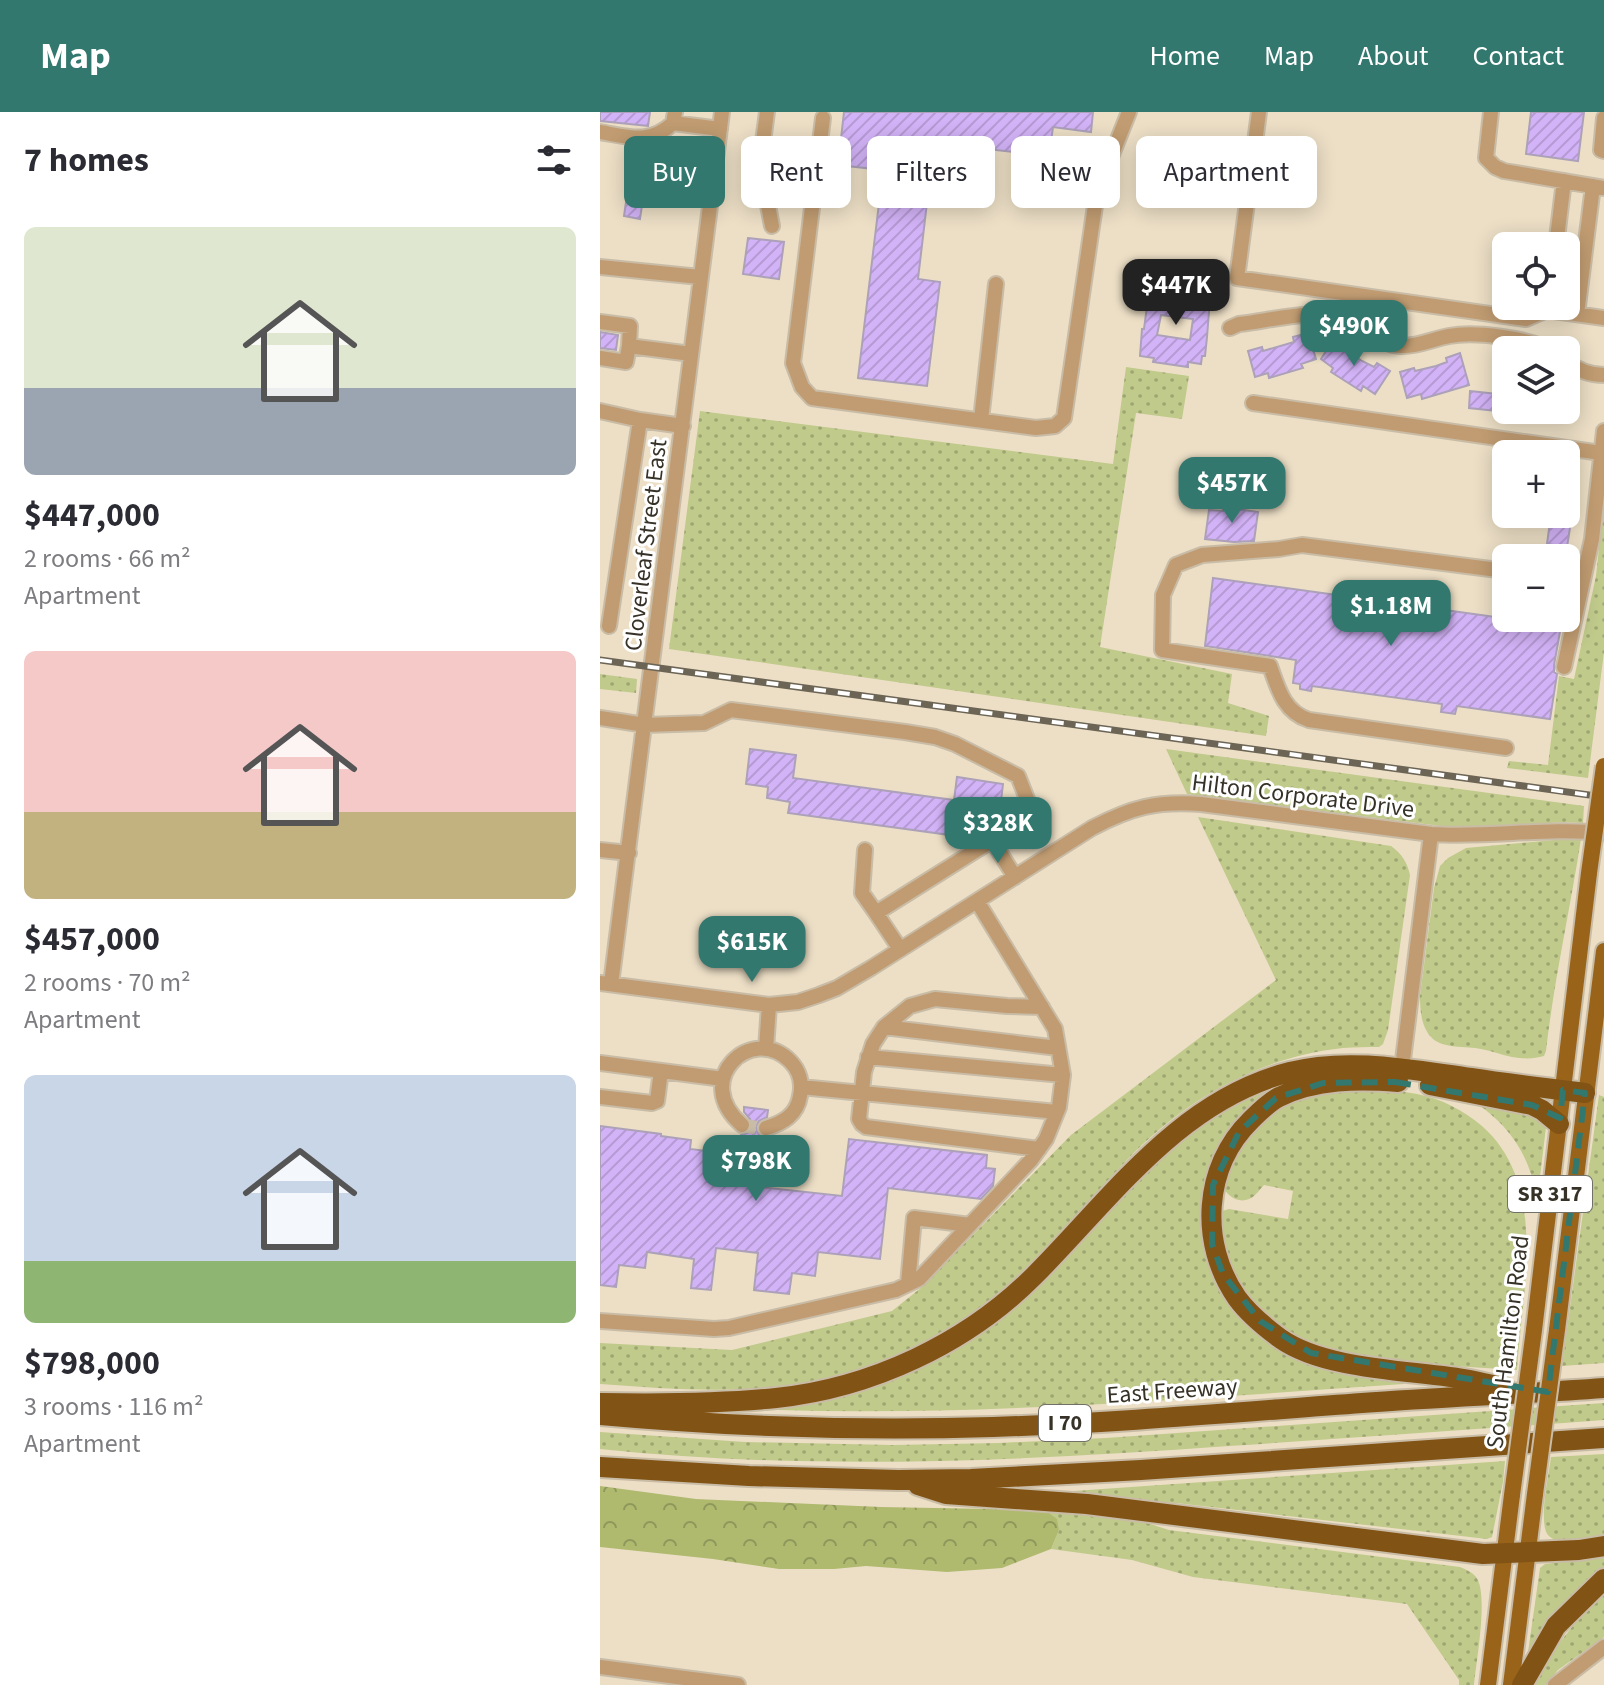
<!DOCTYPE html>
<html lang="en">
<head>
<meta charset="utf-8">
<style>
  :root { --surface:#fff; --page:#f7f7f7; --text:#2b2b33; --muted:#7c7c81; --accent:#33786e }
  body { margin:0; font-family:"Source Sans 3",sans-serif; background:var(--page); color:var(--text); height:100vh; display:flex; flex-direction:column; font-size:30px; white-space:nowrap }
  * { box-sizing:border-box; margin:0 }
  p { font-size:26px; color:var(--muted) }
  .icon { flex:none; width:44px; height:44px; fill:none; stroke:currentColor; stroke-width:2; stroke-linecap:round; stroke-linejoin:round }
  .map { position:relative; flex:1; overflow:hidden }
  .details { display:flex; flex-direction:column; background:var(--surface); width:600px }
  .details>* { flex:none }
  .guide { position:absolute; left:24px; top:24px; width:760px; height:72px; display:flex; gap:16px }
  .controls { position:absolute; left:892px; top:120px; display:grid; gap:16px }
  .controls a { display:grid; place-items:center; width:88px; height:88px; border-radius:12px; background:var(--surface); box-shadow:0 4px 20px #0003; font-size:40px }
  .price { position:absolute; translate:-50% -68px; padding:0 18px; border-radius:16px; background:var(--accent); color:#fff; font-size:26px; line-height:52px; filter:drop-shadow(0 2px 4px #0008) }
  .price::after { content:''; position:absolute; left:50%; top:48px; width:24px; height:18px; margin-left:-12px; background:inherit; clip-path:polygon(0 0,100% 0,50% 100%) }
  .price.on { background:#222; color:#fff }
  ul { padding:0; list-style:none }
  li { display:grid; align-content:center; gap:16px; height:424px; padding:0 24px }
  li span { display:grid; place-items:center; height:248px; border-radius:12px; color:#555 }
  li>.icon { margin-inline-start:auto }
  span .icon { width:144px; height:144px; fill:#fffc; stroke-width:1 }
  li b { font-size:34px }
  h2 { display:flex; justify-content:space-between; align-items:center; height:96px; padding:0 24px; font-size:34px }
  .pill { padding:0 28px; border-radius:12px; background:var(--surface); box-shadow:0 4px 20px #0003; font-size:28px; line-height:72px }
  .pill.on { background:var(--accent); color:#fff }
  header { display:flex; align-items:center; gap:48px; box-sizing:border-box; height:112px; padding:0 40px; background:var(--accent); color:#fff }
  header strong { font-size:38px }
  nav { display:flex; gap:44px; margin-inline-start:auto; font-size:28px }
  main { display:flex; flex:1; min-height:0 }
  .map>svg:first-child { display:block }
  .grass { fill:url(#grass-dots) }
  .forest { fill:url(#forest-crowns) }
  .building { fill:url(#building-hatch); stroke:#aca1b9; stroke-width:2; fill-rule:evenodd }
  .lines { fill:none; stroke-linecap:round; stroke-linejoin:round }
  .minor-tunnel { stroke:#c9bca6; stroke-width:14; stroke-dasharray:14 7; stroke-linecap:butt }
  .minor-casing { stroke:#c9bca6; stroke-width:18 }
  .major-casing { stroke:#c9bca6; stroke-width:20 }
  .highway-casing { stroke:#c9bca6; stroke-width:24 }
  .minor { stroke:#c19c72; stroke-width:14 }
  .major { stroke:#99641a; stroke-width:16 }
  .highway { stroke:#815315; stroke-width:20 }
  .rail-casing { stroke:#6c6556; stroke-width:7 }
  .rail { stroke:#fff; stroke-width:4; stroke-dasharray:12; stroke-linecap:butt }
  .major-bridge-casing { stroke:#c9bca6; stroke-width:20; stroke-linecap:butt }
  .major-bridge { stroke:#99641a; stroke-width:16 }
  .marked { fill:none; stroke:#33786e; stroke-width:6; stroke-dasharray:16 10; stroke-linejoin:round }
  .labels { text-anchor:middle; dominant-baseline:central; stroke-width:6; stroke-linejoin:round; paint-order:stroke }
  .shield { fill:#fff; stroke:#737068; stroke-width:2 }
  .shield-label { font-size:22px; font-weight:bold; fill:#373228 }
  .street-label { font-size:24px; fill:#373228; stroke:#fff }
</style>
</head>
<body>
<header>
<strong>Map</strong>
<nav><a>Home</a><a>Map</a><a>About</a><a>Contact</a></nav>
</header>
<main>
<section class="details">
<h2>7 homes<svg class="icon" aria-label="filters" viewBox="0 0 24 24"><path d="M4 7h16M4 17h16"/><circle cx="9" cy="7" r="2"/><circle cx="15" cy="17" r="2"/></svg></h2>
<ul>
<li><span style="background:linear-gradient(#dfe7d0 65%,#9aa5b1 0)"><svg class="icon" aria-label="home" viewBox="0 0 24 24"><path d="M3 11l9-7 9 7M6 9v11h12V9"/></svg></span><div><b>$447,000</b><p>2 rooms · 66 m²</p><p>Apartment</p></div></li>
<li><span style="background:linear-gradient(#f6c9c9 65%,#c2b280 0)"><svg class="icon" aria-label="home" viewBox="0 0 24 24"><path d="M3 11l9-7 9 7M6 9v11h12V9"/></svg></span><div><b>$457,000</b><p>2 rooms · 70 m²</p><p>Apartment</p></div></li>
<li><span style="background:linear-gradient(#c9d6e8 75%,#8fb573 0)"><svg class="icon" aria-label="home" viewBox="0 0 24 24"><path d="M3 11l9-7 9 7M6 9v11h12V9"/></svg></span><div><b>$798,000</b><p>3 rooms · 116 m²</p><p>Apartment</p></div></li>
</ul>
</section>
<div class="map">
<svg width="1004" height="1573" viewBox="0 0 1004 1573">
  <defs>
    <pattern id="grass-dots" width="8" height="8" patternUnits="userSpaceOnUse" patternTransform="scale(2)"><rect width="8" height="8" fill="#c0ca8b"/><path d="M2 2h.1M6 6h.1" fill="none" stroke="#9da572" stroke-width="1.8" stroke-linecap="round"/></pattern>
    <pattern id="forest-crowns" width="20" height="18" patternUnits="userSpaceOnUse" patternTransform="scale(2)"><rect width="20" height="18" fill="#afba6f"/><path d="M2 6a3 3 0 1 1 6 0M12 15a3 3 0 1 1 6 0" fill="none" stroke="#8f985b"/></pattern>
    <pattern id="building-hatch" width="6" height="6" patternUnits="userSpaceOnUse" patternTransform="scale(2)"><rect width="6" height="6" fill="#d3b3f7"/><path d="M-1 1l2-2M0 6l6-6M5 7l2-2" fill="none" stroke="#b69ad4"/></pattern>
  </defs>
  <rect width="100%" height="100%" fill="#eddfc6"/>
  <path class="grass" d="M526,255L589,264L582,307L536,301L500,535L632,562L628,591L669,604L666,624L69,537L100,299L513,352Z
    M1004,389V540L988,666L907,656L909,649L948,653L959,564L974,567L996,464Z
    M0,562L37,567L36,581L0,577Z
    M566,637L984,694L983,711C946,707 910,719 873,718L587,682Z
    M598,705L791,734C802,742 807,750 810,763L788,918L783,932L779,935C767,935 755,935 743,936C659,945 584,988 527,1048C497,1079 470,1112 441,1143C428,1156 416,1170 402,1181C392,1190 379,1197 367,1205C307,1245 236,1271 164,1276C109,1280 54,1276 0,1272V1231L132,1238L292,1199L322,1175L471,1023L676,868Z
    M965,727H981C970,798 954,868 946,939L944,944C934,947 923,947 912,945C902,943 892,939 881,937C866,934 843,937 832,926C821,915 820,898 820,884L834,776L840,754L848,746L866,736Z
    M695,968L664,989L605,1098L656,1216L804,1266V1272C596,1286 387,1304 178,1298L179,1293L304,1261L347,1241L376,1224L573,1030L643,986Z
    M744,977C768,978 793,977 817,982C842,987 863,998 882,1014C949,1073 922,1180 917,1258L804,1251L752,1244L703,1230L669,1207L641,1179L622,1137L619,1100L629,1097L688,1107L693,1079L664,1073C660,1077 655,1085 649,1087C638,1092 626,1083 622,1073L642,1030L670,1003L696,988L716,982Z
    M859,980L947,1007L938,1081H936C926,1032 901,1005 859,980Z
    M999,983L1004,985V1251L962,1254Z
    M1004,1291V1308C879,1317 754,1326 629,1334C420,1349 209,1359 0,1337V1320L145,1330L293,1333L399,1331L506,1326Z
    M1004,1342V1425C993,1429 984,1429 972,1429C963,1429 954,1430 948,1423C938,1411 949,1361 951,1345Z
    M905,1349L903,1370L892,1425L887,1427L576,1391L530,1389L474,1383L473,1379Z
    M445,1398L541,1409L569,1418L860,1455C865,1457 872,1460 876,1465C889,1481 876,1551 874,1573H859V1568L807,1492L593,1465L532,1448L451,1437L459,1418Z
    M1004,1445V1457L927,1547L940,1456L945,1452Z
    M1004,1480V1525L958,1558L946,1573H935C954,1535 974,1510 1004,1480Z"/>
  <path class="forest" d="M0,1374L96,1387L281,1395L445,1398L457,1407L459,1418L451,1437L402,1456L347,1460L266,1454L234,1457H179L113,1447L0,1435Z"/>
  <path class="building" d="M0,0H50L48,14L0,9Z
    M244,0H493L491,20L453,15L449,44L334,31L318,167L340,170L327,274L258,266L283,58L238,53Z
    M931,0H984L978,49L926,42Z
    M31,56L47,59L40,107L24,104Z
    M148,126L184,130L179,167L143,162Z
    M563,175L599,180L598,185L610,187L607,225L605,244H602L601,252L588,250V255L553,250L554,246L540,244L542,217H544L549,179L562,180ZM561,203L593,207L590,228L557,223Z
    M0,220L18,223L16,238L0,236Z
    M708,221L716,247L701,252L703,256L669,266L668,261L655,265L648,239L662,235L663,239L694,230L693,225Z
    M735,225L749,233L746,238L762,249L774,255L777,251L790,259L775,282L763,274L761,279L731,260L733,256L721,247Z
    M860,241L869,273L822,287L821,282L807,286L800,260L814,256L815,259L836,254L847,250L846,246Z
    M870,279L906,283V300L869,296Z
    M966,362L978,364L967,435L947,432L951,402H971H966Z
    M623,395L658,400L654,429L634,430L605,427L609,398L623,399Z
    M613,466L961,514L954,553V560L957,562L950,607L857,594L855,602L841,600L842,592L712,574L711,579L700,577V572L693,571L696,548L605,534Z
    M150,637L196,643L193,666L354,688L357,665L403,672L399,706L375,703L373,715L351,712L350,723L188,701L190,690L167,686L168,675L146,672Z
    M144,995L168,998L167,1005L159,1009L156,1015L159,1023L165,1026L159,1075L242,1084L249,1027L387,1043L386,1056L395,1057L393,1074L381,1087L288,1076L280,1147L218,1140L215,1164L192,1161L189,1182L154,1178L158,1141L116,1136L111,1178L91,1176L94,1147L47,1140L45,1156L19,1153L16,1175L0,1173V1014L61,1022V1024L91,1028L90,1037L139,1043L141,1023L148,1021L152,1016L150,1007L144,1000Z"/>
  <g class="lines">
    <path class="minor-tunnel" d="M142,1013L157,1016H166"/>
    <g class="minor-casing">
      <path id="minor" d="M75,0L73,11L120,17
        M167,0L160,52L172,114
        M659,0L637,166L926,207L947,198L1004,206
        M891,0L886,46L895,55L904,59L1004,76
        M223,6L193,251L202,275L212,286L436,316L455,314L464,306L497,80L529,0
        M1004,6L1001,38L1004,39
        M0,20C29,25 50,33 73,11
        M956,134L964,69
        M0,155L100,165
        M977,202L993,74
        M0,210L30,214L29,234
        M630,216L639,212C674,208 713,196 748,207C753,209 772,218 775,220C785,228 786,233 801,234C817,235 833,227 849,224C875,219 927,226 950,238
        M0,246L26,250L29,234L91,242
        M966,249C977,258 989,263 1004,263
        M653,291L1001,341
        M0,299L40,308L83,314
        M381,308L396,172
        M966,463L984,464
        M9,514L40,308
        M964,555L992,427L1004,319
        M0,606L45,613L104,611L131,598L305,620L335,625L355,632L418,664L429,692L422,708L410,717L276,801L300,837
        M906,636L709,608C684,600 678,577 670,554L562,538L563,483L576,453L602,443L679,437L702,433L906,459
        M392,728L415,765
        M0,738L29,741
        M265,738L262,781L276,801
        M0,871L169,893L198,890L219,883L237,876L271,856L492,716C532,695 556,689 601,692L831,722C889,726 946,715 1004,721
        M11,872L122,0
        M284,915L458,936
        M166,937L169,893
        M268,945L463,963
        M0,951L123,967
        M802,956L831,722
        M201,975L457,1000
        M0,985L52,991L57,989L61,959
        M142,1013C90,968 152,911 190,949C199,958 203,971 200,984C197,1003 183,1011 166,1016
        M439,1037L266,1015L262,1012L259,1007L264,960L273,932L284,915L310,894L335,887L407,894L442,895
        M308,1172L314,1106L370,1113
        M0,1209L114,1217L129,1216L296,1178L319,1167L431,1048L446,1027L459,995L463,963L455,917L377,789
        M0,1555L138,1573
        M955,1573L1004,1535"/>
    </g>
    <g class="major-casing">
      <path id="major" d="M934,1218L989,761
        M957,1218L1004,839
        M888,1573L912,1383
        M911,1573L935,1382"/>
    </g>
    <g class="highway-casing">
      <path id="highway" d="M798,970C758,967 716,967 679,985C669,990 659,1000 651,1008C603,1055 599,1131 637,1186C648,1201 666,1216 681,1227C727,1259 816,1258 870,1268C882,1270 894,1274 905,1276
        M830,973L932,993L942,998L959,1012
        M0,1291C58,1292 118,1292 176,1286C271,1276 366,1232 434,1164C511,1087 579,988 690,960C749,945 812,958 871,966C909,972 947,976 985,981
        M0,1303C131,1315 262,1319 393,1315C516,1311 639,1300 762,1291C843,1285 923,1282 1004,1276
        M0,1355L149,1364L298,1368L371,1367L541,1358L1004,1326
        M318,1373L346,1382L487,1392L883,1442L979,1438L1004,1434
        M922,1573L956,1514L1004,1467"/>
    </g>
    <use href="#minor" class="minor"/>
    <use href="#major" class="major"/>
    <use href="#highway" class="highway"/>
    <g class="rail-casing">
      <path id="rail" d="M0,548L1004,685"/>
    </g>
    <use href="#rail" class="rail"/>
    <g class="major-bridge-casing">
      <path id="major-bridge" d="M989,761L1004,654
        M935,1382L957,1218
        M912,1383L934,1218"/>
    </g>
    <use href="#major-bridge" class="major-bridge"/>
  </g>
  <path class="marked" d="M795,970L932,993L960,1006L963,978L985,981L948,1280L711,1241L660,1209L623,1162L612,1132L613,1073L639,1020L676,986L723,971Z"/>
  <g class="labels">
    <g class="shield">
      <rect x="908" y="1064" width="84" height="36" rx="6"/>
      <rect x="439" y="1293" width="52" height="36" rx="6"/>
    </g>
    <g class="shield-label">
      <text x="950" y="1082">SR 317</text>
      <text x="465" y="1311">I 70</text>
    </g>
    <g class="street-label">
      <text transform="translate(46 433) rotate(-83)">Cloverleaf Street East</text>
      <text transform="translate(703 684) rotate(7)">Hilton Corporate Drive</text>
      <text transform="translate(908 1230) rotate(-83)">South Hamilton Road</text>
      <text transform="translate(572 1279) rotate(-4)">East Freeway</text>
    </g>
  </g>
</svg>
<div class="controls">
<a><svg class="icon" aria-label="locate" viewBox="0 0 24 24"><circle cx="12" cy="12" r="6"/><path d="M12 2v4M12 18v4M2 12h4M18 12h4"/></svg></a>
<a><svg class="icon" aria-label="layers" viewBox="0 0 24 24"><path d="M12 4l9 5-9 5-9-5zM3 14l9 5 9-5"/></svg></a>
<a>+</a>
<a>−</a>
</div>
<b class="price on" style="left:576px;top:215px">$447K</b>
<b class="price" style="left:754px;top:256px">$490K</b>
<b class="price" style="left:632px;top:413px">$457K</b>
<b class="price" style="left:791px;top:536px">$1.18M</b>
<b class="price" style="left:398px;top:753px">$328K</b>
<b class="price" style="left:152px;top:872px">$615K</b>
<b class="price" style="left:156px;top:1091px">$798K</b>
<div class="guide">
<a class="pill on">Buy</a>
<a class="pill">Rent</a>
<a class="pill">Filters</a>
<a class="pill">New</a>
<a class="pill">Apartment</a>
</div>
</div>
</main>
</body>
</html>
